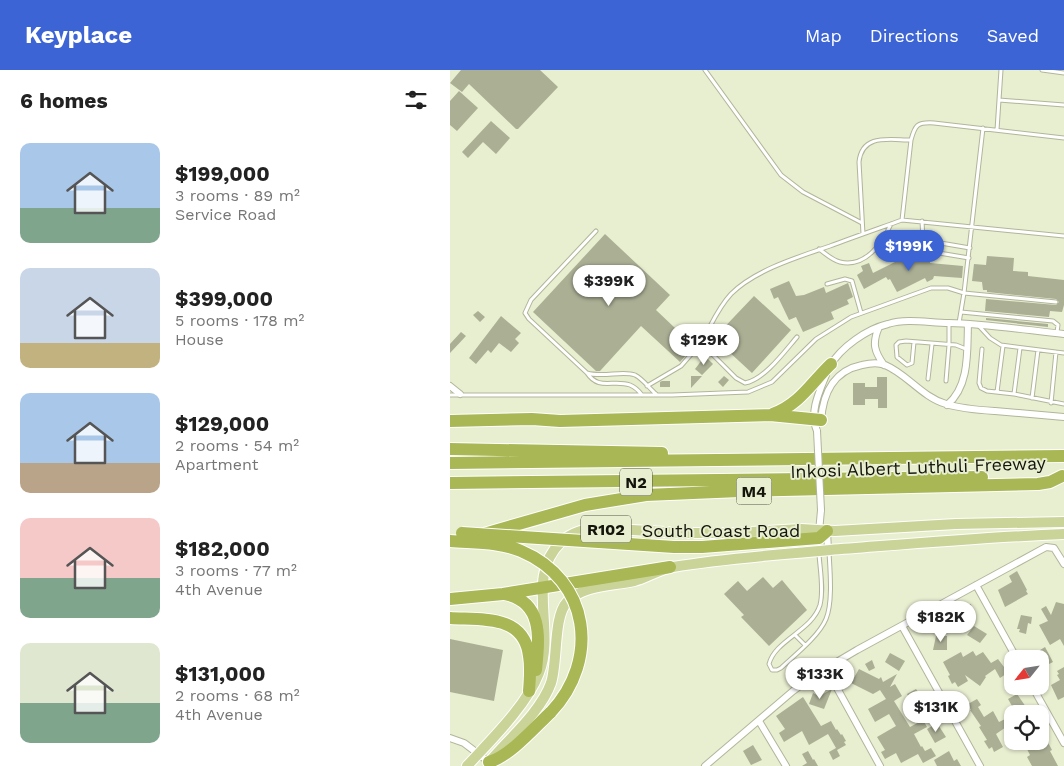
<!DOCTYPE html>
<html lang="en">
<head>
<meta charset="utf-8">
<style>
  :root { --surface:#fff; --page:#f6f6f6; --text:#222; --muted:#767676; --accent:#3c64d5 }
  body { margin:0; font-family:"Work Sans",sans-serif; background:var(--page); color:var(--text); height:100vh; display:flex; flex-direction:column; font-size:19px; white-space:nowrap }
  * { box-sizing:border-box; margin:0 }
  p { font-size:16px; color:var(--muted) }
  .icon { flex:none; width:28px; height:28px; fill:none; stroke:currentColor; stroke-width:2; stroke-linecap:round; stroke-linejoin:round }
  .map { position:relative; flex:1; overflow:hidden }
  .side { display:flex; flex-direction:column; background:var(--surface); width:450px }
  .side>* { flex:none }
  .needle { width:32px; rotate:240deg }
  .tools { position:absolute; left:554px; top:580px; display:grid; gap:10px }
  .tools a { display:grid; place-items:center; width:45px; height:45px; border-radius:10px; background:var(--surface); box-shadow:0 1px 4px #0004; font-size:25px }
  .price { position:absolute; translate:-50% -42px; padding:0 11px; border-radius:18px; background:#fff; color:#222; font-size:16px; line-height:32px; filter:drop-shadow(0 1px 2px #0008) }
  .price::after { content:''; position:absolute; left:50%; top:30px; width:15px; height:11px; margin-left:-8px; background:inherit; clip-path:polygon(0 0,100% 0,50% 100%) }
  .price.on { background:var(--accent); color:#fff }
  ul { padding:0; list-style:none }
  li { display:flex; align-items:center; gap:15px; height:125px; padding:0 20px }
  li span { display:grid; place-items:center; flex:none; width:140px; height:100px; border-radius:10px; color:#555 }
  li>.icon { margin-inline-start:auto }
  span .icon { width:60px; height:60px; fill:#fffc; stroke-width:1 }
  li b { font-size:21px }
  h2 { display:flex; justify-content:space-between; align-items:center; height:60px; padding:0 20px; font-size:21px }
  header { display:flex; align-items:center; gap:30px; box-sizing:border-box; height:70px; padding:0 25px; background:var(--accent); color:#fff }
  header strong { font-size:24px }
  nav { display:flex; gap:28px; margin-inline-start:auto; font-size:18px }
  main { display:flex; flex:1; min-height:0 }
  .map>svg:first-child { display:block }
  .building { fill:#abb095 }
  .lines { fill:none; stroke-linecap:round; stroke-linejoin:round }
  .lane-casing { stroke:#b1b69a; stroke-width:5 }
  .street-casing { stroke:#b1b69a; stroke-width:8 }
  .primary-casing { stroke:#fff; stroke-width:12 }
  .highway-casing { stroke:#fff; stroke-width:14 }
  .lane { stroke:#fff; stroke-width:3 }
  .street { stroke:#fff; stroke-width:6 }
  .primary { stroke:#cbd498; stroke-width:10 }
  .highway { stroke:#a9b754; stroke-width:12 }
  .street-bridge-casing { stroke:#b1b69a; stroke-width:8; stroke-linecap:butt }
  .highway-bridge-casing { stroke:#fff; stroke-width:14; stroke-linecap:butt }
  .street-bridge { stroke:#fff; stroke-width:6 }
  .highway-bridge { stroke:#a9b754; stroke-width:12 }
  .labels { text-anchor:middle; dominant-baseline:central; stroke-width:4; stroke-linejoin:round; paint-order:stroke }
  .shield { fill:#e8eed0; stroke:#535545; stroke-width:1 }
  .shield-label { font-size:16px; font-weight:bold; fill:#13140a }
  .street-label { font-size:18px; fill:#13140a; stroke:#e8eed0 }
</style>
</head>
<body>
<header>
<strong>Keyplace</strong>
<nav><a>Map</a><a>Directions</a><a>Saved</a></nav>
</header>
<main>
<section class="side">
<h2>6 homes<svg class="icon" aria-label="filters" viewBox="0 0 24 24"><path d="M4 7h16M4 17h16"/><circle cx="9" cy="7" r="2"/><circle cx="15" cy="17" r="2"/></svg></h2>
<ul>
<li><span style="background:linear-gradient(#a9c7e8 65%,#7fa58c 0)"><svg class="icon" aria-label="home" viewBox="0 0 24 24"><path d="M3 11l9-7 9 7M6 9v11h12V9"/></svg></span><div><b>$199,000</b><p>3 rooms · 89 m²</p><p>Service Road</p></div></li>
<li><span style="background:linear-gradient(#c9d6e8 75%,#c2b280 0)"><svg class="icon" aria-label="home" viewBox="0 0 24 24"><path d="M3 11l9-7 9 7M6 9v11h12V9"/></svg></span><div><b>$399,000</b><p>5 rooms · 178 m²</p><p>House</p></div></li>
<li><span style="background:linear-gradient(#a9c7e8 70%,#b9a48a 0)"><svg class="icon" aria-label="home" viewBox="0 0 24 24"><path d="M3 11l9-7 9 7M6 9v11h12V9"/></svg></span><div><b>$129,000</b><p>2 rooms · 54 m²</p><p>Apartment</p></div></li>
<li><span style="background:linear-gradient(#f6c9c9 60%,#7fa58c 0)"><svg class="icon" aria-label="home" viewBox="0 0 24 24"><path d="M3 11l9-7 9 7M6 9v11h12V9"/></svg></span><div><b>$182,000</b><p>3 rooms · 77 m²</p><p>4th Avenue</p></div></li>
<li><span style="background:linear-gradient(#dfe7d0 60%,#7fa58c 0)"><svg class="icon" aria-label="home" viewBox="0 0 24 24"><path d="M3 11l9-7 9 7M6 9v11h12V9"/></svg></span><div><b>$131,000</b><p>2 rooms · 68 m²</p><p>4th Avenue</p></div></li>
</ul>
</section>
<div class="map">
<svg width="614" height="696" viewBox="0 0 614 696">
  <rect width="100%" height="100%" fill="#e8eed0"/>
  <path class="building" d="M11,0H90L108,17L68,59H66L19,14L12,22L0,13Z
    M9,21L28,38L7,61L0,55V31Z
    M41,51L60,68L46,84L33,72L18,88L12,82Z
    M155,164L220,225L206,240L244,276L230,292L191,256L150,301H146L83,242Z
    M467,181L469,186L480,187V193L513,196L512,208L484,206L483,209L477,212L475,208L447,222L440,209L438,210L436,207L414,219L407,205L413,201L411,196L419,193L423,203Z
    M537,186L564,188L563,201L578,202V206L614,210V235L612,242L600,241L599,247L535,241L536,229L606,235L609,232L606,229L537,222V220H533L532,212L522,211L524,194L536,195Z
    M339,211L346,226L354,225L374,217L376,223L398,213L403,227L397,230L399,234L381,242L384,249L353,262L346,247L339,250L328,227L324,229L320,219Z
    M304,226L341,260L302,303L264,268Z
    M28,241L35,247L30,252L23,245Z
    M51,246L71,263L65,269L69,273L61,282L49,273L41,283L38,280L26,294L19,288Z
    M536,248L598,254V257L536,250Z
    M11,262L16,266L0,283V274Z
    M255,286L263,294L252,305L245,299Z
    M241,306H252L241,318Z
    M274,306L279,310L273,317L268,312Z
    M427,307H437V338H428V329H415V335H403V313H415V317H427Z
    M212,311H220V317H210V312Z
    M567,501L577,520L576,521L578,524L555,537L548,520L562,512L559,506Z
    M313,507L323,518L332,510L357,540L319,576L291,547L294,545L274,524L288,511L297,521Z
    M606,532L614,534V576L610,569L600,575L589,555L598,551L591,539L596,536L601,545Z
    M521,534L524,548L504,551L502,540L514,538L513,535Z
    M571,545L582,547L581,554L578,553L576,564L569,562L570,559H567Z
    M524,556L537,564L530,573L517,565Z
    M486,566H497V580H483Z
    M0,569L53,580L44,631L0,622Z
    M595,577L603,592L597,595L593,589H584L582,585Z
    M523,581L526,586L533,582L541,593L548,589L557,601L555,602L556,604L550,608L545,599L535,606L536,607L530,616L515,605L518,611L508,617L505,612L502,614L498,606L500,605L493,592L511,582L513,587Z
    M440,583L455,591L449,601L435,592Z
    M422,590L425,598L419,601L415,594Z
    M614,597V627L608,630L601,615L610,610L607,605L609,604L607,601Z
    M409,599L429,609L431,607L433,612L447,604L440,617L445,614L452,626L444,631L460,657L473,650L477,657L464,664L471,677L472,676L475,681L481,678L486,686L473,693L468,684L451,693L446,683L435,689L431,682L435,680L427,667L446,656L439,644L425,652L418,639L436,629L430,620L423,624L401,613Z
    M382,619L374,639L359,634L363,623L369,626L371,623L373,624Z
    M466,619L474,630L472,631L474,635L468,638L463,629L460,630L457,624Z
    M567,624L576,637L566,643L558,629Z
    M353,627L371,656L381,651L386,660L387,659L391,665L392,664L396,671L394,672L396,675L387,680L390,686L383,690L379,682L386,678L378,664L359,675L352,661L334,672L329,663L335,659L326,646Z
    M527,629L531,635L528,637L534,647L543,641L549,652L559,647L562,653L546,664L553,677L544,682L542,677L539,679L534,671L537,670L529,657L531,656L520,640H521L518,634Z
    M487,653L496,667L485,673L477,659Z
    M590,657L602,680L600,681L608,696H582L577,687L580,685L577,679L584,675L581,671H590Z
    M303,675L312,690L301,695L293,681Z
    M358,681L363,690L364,689L368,696H352L357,693L352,684Z
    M499,681L504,691L507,689L511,696H487L484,690Z"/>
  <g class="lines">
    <g class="lane-casing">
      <path id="lane" d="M255,0L331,105L353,122L412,153
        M592,0L614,3
        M549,30L614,35
        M533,58L514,223L606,232
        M547,60L551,0
        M614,68L484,53C467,52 465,55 461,70L452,150L614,166
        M472,151L473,170L477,181L519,188
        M146,161L81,230L75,243L79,249L137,303C149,321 163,309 180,315C185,317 189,321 192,325
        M413,164L409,92C412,63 440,70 461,70
        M473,170L520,178
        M369,179C376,184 382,190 390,192C415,198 432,174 441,154
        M377,214L395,209L402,211L411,243
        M511,242L603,251L608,255L607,262
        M528,255L540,268L551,275L614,283
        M347,267C335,281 314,310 295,313L286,308L251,273C261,256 267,239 281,224C305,200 348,187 380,176C404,167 427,159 452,150
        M464,272L462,293L457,295L447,287L446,275L449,272L456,271L506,275L516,279
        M532,279L529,313L531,318L537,321L564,324L614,334
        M137,303C153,308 173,300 185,305C193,309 199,318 206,324
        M478,309L482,274
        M496,311L499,275V253
        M197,316L231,296L251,273
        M547,322L553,276
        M564,324L570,278
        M0,325H222L298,322L322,312L366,269L401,247L481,218H498L514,223L509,253
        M582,328L588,280
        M601,333L606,282
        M369,484C370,500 374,520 370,535C362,561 325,570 319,594L322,600H327L331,598C345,585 369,566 376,549C383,532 380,501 379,482
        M345,565L355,575"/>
    </g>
    <g class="street-casing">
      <path id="street" d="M429,257C422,273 424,281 434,295
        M380,296C391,277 417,259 438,254C458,248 479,253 499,253C537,254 576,260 614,264
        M0,316L10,324
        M497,335C520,316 517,281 518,254
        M371,351C373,323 383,301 412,295C420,293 428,292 435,295C457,304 472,327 496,334C512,339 529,340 545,341C568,343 591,345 614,347
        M367,361C359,343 369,322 376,305
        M377,461L378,480
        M369,462L371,440
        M526,515L567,589
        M452,556L530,696
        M376,598L430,696
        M582,616L614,673
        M309,651L336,696
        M0,668L14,673L39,692
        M255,696L343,621L363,606L407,580L596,477L604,478L614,494"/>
    </g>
    <g class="primary-casing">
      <path id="primary" d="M41,690C61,667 91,641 101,613C108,591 103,547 117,532C133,515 162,516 184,511C197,508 209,499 223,497C275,488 328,485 380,480C458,474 536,467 614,464
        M17,696C40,671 77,635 89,603C106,560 75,506 111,472C122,462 134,459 149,458L232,463H284L351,459L385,461L506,454L614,452"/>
    </g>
    <g class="highway-casing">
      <path id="highway" d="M323,344C350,334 361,313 381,294
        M0,351L82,349L110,351L320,345L371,350
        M0,379L212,383
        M0,393L614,386
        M0,413L532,407
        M34,464L135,435L196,425L290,421L588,414L600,412L612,406
        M224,477H252L369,468L377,461
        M55,524C94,532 89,569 86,600
        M0,529L53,524L220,497
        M0,548C31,550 74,544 79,586C81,597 80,609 79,621
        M39,692C60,686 85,657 101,642"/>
    </g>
    <use href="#lane" class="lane"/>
    <use href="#street" class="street"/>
    <use href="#primary" class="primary"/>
    <use href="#highway" class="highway"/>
    <g class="street-bridge-casing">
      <path id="street-bridge" d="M367,361L371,440"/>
    </g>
    <g class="highway-bridge-casing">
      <path id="highway-bridge" d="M12,463L224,477
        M0,471C23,473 50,472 71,481C140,510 150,590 101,642"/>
    </g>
    <use href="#street-bridge" class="street-bridge"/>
    <use href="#highway-bridge" class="highway-bridge"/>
  </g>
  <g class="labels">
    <g class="shield">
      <rect x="170" y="398.5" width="32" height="27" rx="4"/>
      <rect x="286.5" y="407.5" width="35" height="27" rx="4"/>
      <rect x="131" y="445.5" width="50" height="27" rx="4"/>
    </g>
    <g class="shield-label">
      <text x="186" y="412">N2</text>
      <text x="304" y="421">M4</text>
      <text x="156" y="459">R102</text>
    </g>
    <g class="street-label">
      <text transform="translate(468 397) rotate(-2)">Inkosi Albert Luthuli Freeway</text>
      <text x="271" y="460">South Coast Road</text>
    </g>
  </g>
</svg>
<div class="tools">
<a><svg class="needle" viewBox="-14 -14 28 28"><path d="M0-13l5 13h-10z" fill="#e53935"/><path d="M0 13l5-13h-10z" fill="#767676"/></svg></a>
<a><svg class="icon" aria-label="locate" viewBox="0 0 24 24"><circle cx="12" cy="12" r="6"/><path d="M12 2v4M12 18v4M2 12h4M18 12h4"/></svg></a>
</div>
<b class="price on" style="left:459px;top:202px">$199K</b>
<b class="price" style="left:159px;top:237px">$399K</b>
<b class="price" style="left:254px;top:296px">$129K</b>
<b class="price" style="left:491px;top:573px">$182K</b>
<b class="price" style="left:370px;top:630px">$133K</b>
<b class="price" style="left:486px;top:663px">$131K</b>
</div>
</main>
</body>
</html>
